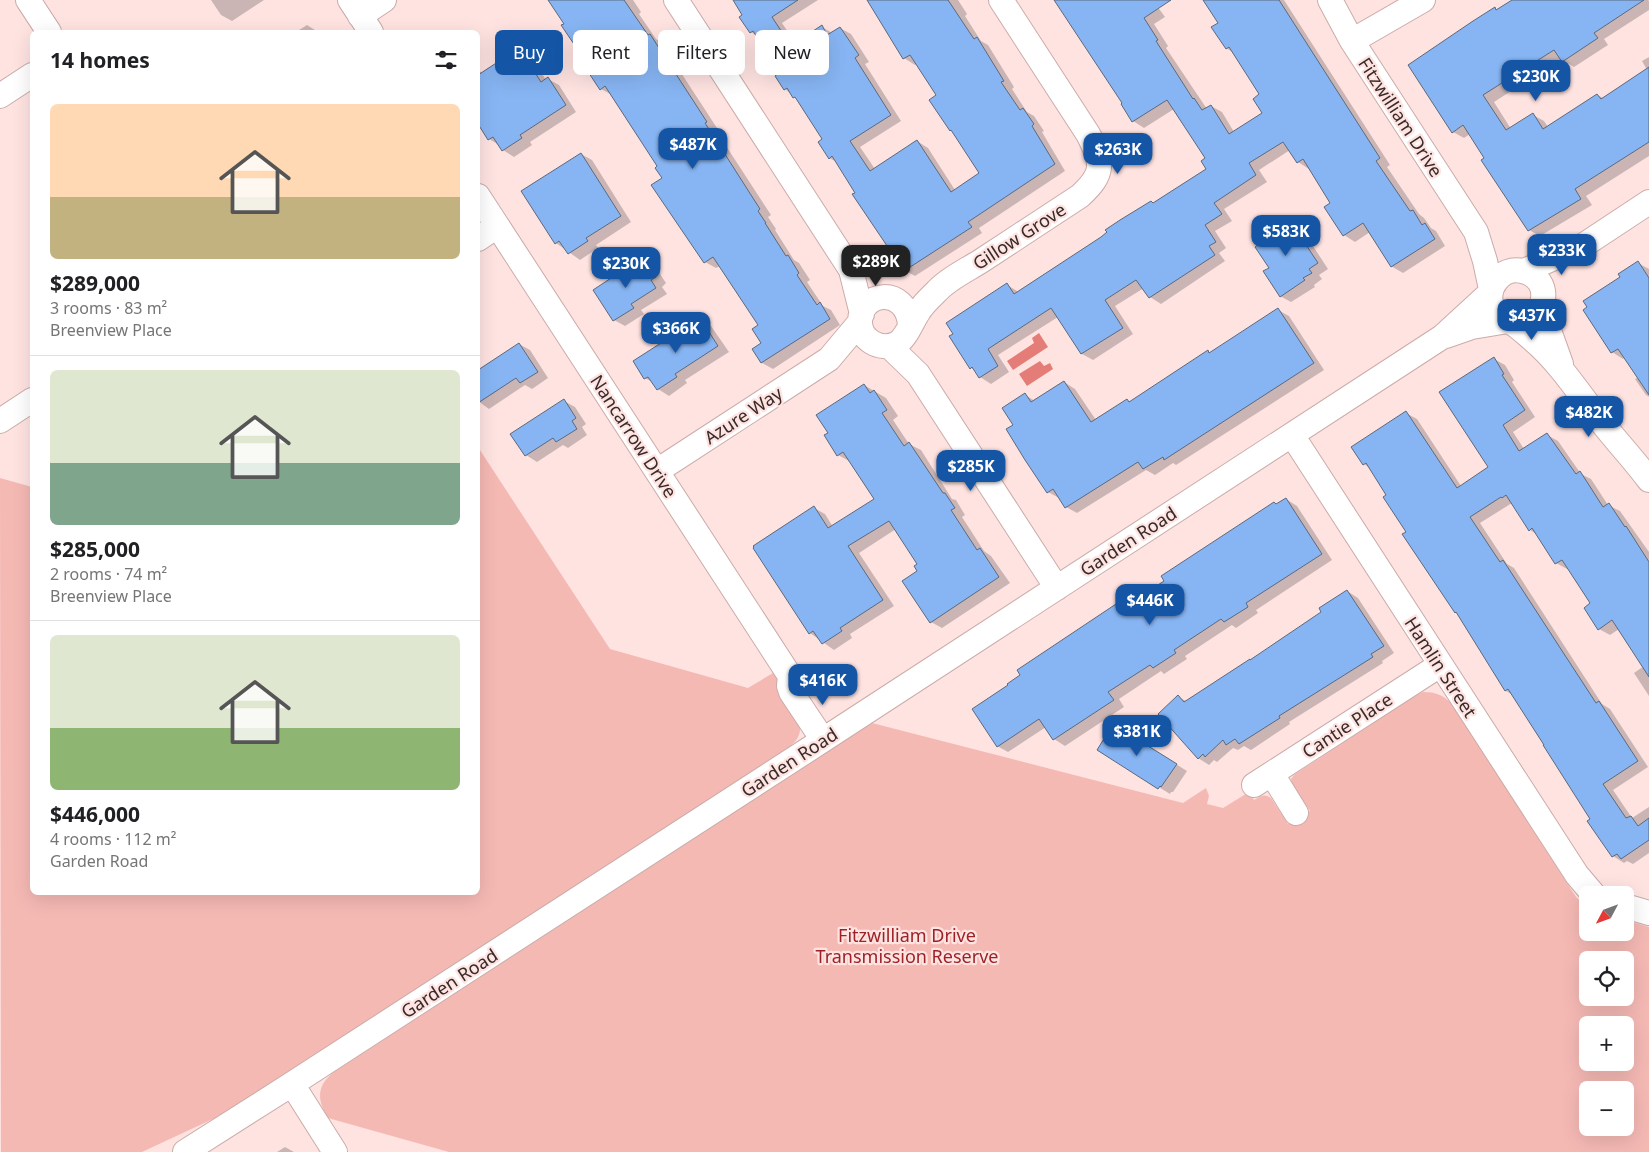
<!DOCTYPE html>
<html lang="en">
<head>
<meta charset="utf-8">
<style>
  :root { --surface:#fff; --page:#f6f6f6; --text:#202124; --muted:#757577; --line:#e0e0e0; --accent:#1455a6 }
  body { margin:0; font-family:"Noto Sans",sans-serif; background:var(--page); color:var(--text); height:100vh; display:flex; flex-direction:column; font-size:19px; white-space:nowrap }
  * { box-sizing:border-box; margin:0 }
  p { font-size:16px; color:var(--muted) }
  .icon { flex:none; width:28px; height:28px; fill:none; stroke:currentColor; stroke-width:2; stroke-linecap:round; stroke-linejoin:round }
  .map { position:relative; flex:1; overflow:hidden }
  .sheet { position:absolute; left:30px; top:30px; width:450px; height:865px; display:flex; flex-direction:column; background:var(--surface); border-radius:8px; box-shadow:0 5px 20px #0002 }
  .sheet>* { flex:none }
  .guide { position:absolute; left:495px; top:30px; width:475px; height:45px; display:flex; gap:10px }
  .needle { width:32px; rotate:229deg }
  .buttons { position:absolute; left:1579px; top:886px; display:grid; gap:10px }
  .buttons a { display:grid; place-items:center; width:55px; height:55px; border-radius:8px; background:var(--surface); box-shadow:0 5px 20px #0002; font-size:25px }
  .price { position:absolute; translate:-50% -42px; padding:0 11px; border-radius:10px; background:var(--accent); color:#fff; font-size:16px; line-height:32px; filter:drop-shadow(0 1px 2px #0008) }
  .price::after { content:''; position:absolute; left:50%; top:30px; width:15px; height:11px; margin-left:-8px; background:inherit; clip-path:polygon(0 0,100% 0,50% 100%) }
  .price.current { background:#222; color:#fff }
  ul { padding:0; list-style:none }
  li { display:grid; align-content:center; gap:10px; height:265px; padding:0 20px }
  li+li { border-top:1px solid var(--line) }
  li span { display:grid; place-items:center; height:155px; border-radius:8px; color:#555 }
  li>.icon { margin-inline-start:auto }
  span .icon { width:90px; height:90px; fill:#fffc; stroke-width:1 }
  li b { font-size:21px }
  h2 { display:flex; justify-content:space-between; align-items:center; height:60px; padding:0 20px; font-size:21px }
  .tag { padding:0 18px; border-radius:8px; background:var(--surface); box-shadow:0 5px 20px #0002; font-size:18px; line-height:45px }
  .tag.current { background:var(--accent); color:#fff }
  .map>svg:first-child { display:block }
  .green { fill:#f5b9b4; fill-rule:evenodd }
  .water { fill:#e47d77 }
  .shadow { fill:#0003 }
  .building { fill:#87b5f3; stroke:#5b697e }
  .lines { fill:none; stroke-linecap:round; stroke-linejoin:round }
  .minor-casing { stroke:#cbaba8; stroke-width:26 }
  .minor { stroke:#fff; stroke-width:24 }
  .labels { text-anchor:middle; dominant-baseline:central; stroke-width:4.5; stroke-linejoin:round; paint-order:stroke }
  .street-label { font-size:18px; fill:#372b2a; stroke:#fee3e1 }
  .park-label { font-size:18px; fill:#9c2227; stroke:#fee3e1 }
</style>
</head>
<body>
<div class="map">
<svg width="1649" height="1152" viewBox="0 0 1649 1152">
  <rect width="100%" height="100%" fill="#fee3e1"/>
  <path class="green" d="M478,447L610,649L748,688L773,673C783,689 808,717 798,737C795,743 789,747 783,752L235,1107L215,1118L142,1152H1L0,478L32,487V892H478Z
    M1423,692C1436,692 1443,695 1452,704L1576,897L1587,907L1588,932H1625V920L1649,927V1152H449L328,1118C317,1100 316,1086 334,1072L872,723L1183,803L1206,788L1209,796L1207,804L1223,808L1249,792L1254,800C1261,796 1264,793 1271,798L1288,824L1310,811L1292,784L1291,779L1294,775L1413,697ZM1588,960H1625V998H1588ZM1588,1025H1625V1062H1588ZM1588,1090H1625V1128H1588Z"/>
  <path class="water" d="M1039,333L1048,347L1013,370L1007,361L1034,343L1032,338Z
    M1040,361L1044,366L1050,363L1053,369L1027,386L1019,374Z"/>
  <path class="shadow" d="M211,0H264L232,21L221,15Z
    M550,0H633L641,12L639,14L656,39L661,42L717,128L715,129L771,215L768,217L776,229L775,230L794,260L799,263L810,280L807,282L823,306L831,310L840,325L773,369L762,363L754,350L763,343L760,325L720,266L716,268L705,262L659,167L612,95L601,89L566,24Z
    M734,0H818L782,23L796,44L822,27L832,33L840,28L851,34L869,62L865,64L901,121L860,147L875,169L917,141L928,148L955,190L981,173L954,132L951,130L938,96L917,64L915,65L904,58L868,0H958L967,14L965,16L981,41L988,45L1014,87L1012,89L1027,112L1034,116L1044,131L1042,132L1065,171L979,228L982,233L915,276L904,270L837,162L829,158L824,140L798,99L785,89L782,72L757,36L751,32L744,15Z
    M1055,0H1151L1155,3L1165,17L1154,24L1168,46L1166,48L1207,109L1211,106L1222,112L1234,132L1263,113L1261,95L1234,53L1226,48L1220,24L1204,0H1284L1390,165L1387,167L1419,214L1424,218L1431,228L1436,231L1445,246L1403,273L1391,266L1370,232L1355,242L1344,235L1332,204L1309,169L1298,162L1290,150L1259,170L1267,182L1224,209L1232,221L1215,231L1226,248L1219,253L1225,261L1161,304L1150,297L1144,288L1115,306L1133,334L1093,360L1082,354L1058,317L998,355L1009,372L991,384L980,377L976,371L971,368L1007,285L1019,292L1208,170L1207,159L1174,109L1144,128L1133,121L1122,104H1124Z
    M1514,0H1648L1649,1V10L1604,39L1608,45L1574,67L1561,59L1494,102L1511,129L1533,115L1544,121L1548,127L1597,95L1603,98L1647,70L1642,61L1649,57V156L1586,196L1592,205L1540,236L1529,230L1470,134L1464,138L1453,132L1495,9L1498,10Z
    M307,25L318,32H319H296Z
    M520,50L531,56L546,80L548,79L559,85L576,112L530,142L532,145L514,157L503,150L499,145L489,139L478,121V72L479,71L483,73Z
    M581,154L592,160L631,222L596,245L598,248L580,260L556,243Z
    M1287,217L1298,223L1328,269L1319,275L1322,279L1314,285L1315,287L1291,302L1280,296L1270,268L1274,236Z
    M643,258L654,265L666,283L662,287L667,294L641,310L644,314L625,326L614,320Z
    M1638,263L1649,269V397L1646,395L1635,379L1639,377L1625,357L1623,359L1612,352L1622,277Z
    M1278,310L1289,316L1324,370L1176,465L1173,463L1155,475L1146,470L1077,513L1066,507L1060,498H1059L1048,492L1015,425L1025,395L1035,401L1064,382L1075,389L1096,420L1127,400L1131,402L1208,352L1211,353Z
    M700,319L711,326L729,352L685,380L687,383L669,396L658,389L654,383L645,378Z
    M519,344L530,350L548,378L532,389L525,385L489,409L478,401V371Z
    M1494,359L1505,365L1514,380L1512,382L1535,417L1513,432L1524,449L1547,435L1558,441L1581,474L1591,479L1608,505L1620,511L1649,552V696L1634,673L1644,666L1619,629L1610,635L1599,629L1592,604L1569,568L1567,569L1556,563L1538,535L1530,530L1512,503L1480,523L1507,564L1514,568L1602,704L1610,709L1648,767L1613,790L1632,818L1649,807V853L1633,864L1627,861L1624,863L1613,856L1591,819L1513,695L1506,691L1458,614L1404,534L1407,532L1388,496L1370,468L1364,464L1406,413L1417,419L1461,486L1490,468Z
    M864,385L886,398L898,416L893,420L909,444L921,450L952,499L956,500L965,515L962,517L984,551L991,556L1010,583L942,628L931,622L918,565L896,529L859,553L894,606L850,634L852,638L834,650L810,633L814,508L825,514L833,527L875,499L850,460L849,461L838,455L829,433Z
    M564,401L575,407L586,424L582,427L587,435L568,448L563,445L537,462L526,455Z
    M1286,499L1297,506L1332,560L1256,610L1258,613L1236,628L1232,625L1185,656L1187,659L1164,674L1161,671L1119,699L1124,707L1065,746L1054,739L1046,727L1008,752L997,746L1009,686L1131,596L1138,600Z
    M1347,591L1358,598L1394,653L1382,661L1383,663L1289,722L1290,724L1251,750L1244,746L1238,750L1233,748L1217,762L1214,760L1209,765L1198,758L1178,697L1186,701L1251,661L1323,612Z
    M1125,732L1187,771L1173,792H1171L1170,794L1099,750Z
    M285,1147L294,1152H277Z"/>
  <path class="building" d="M548,0H624L648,35L650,34L707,122L705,123L760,209L758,211L766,223H765L786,256L788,255L799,273L797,275L817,305L820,302L830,319L761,363L752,349L761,343L752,329L758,325L713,257L704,263L651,185L662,178L655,168L657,166L605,86L600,90L581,61L584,59L561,25L564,24Z
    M733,0H798L772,17L791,46L822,25L827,35L840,27L859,55L855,58L891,115L850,141L870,171L917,140L951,192L979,173L951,130L950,131L929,100L936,95L910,55L903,59L867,0H948L974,39L977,37L1004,81L1001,82L1020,110L1023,108L1034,124L1032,126L1055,164L968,222L972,227L904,271L852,194L855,193L832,156L829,159L818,142L822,139L795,97L793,98L787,88L784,90L775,76L780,72L753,31L750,33L739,17L742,15Z
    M1054,0H1171L1144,18L1158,40L1156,41L1193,99L1194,98L1202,110L1211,105L1229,134L1262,113L1253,99L1259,94L1229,47L1226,49L1211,27L1218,23L1203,0H1279L1380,158L1376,161L1410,211L1413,210L1422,225L1425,223L1435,239L1391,267L1363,223L1343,236L1324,207L1330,203L1303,159L1297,163L1283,142L1249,163L1256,175L1214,203L1222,214L1205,225L1216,242L1209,246L1215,255L1149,298L1136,280L1105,300L1123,328L1081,354L1051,308L988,349L998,366L979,378L972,367L970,369L949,336L953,334L946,323L1007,283L1014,294L1101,237L1107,232L1105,230L1120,220L1151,201L1153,203L1206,169L1201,161L1205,158L1167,100L1132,122L1121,104L1122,103Z
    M1512,0H1644L1594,33L1598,38L1562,62L1554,50L1483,95L1506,130L1533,113L1543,129L1597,94L1601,99L1649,67V142L1575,189L1581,199L1528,231L1481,160L1484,158L1463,125L1452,133L1408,65L1473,21L1495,7L1496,10Z
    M519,48L541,82L548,77L566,105L520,135L522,138L502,151L493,137L488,140L478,124V75Z
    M581,153L621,216L586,238L588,241L568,254L559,241L555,244L521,191Z
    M1287,216L1318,263L1309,269L1312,273L1303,278L1305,280L1280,297L1263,271L1269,268L1255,247L1272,235L1268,228Z
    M643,257L656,277L651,280L656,288L631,304L634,308L613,321L593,290Z
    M1638,261L1649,278V395L1618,349L1611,353L1583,310L1587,307L1583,301L1620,277L1618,274Z
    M1278,308L1314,363L1164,460L1163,457L1143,469L1138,462L1065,508L1053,489L1047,493L1025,460L1006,429L1013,425L1002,408L1025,393L1031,402L1064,381L1091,422L1127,399L1129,402L1208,350L1209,353Z
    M700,318L718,346L675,374L677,377L657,390L648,377L644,379L633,361Z
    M519,343L538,372L520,383L516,378L478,403V370Z
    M1494,357L1504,374L1502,375L1525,410L1503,425L1519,451L1547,433L1576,474L1580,471L1603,507L1609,503L1625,527L1626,526L1649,562V677L1612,620L1598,630L1584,608L1590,603L1562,560L1555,564L1532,528L1529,531L1506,495L1502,498L1501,497L1470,517L1500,562L1503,560L1596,703L1599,701L1638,761L1603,784L1626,818L1631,816L1638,826L1649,818V840L1621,859L1617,854L1612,857L1587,821L1590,819L1543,745H1544L1508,689L1505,691L1456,612L1455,613L1402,534L1406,532L1383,497L1386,495L1366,463L1363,465L1351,447L1406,411L1457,488L1488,467L1439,392Z
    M864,384L870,393L874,390L887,410L882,413L904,446L909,442L943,493H945L955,508L951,510L977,550L980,548L999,577L930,623L902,581L917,571L914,566L917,564L889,521L848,546L883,600L840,628L842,631L822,644L813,631L809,634L753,548L754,547L753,546L814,506L828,528L874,499L843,452L837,456L824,435L828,433L816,415Z
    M564,399L576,418L572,421L577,429L556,442L553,438L525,456L510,434Z
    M1286,498L1322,554L1246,603L1248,607L1224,622L1221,619L1174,650L1176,653L1153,668L1150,665L1108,692L1114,700L1053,740L1039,719L997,747L972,709L1008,685L1007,684L1020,675L1017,670L1131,594L1135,600L1164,581L1161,576L1274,502L1276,504Z
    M1347,590L1384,646L1371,654L1373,657L1279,716L1280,718L1239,744L1235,739L1226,745L1223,740L1205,757L1203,754L1198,759L1158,714L1178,695L1184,702L1250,659V660L1321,612L1319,608Z
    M1113,724L1177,764L1161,787L1160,786L1158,789L1097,750Z"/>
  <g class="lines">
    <g class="minor-casing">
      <path id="minor" d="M28,0L49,32
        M350,0L371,32
        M676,0L851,270L862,314
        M1330,0L1352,41L1476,232L1485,261L1491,289
        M360,16L384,0
        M1352,41L1423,0
        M0,96L32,75
        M478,196L790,676L789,686L791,692L823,740
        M478,239L497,226
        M1524,271L1584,245L1649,202
        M1543,301L1547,325L1561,364
        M1511,322C1547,325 1556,278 1522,271C1502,266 1485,288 1492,306C1496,316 1504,318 1512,323C1519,327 1526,334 1533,340C1561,364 1580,395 1603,424C1618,443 1635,461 1649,480
        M910,324C906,286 860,291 860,322C860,340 880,351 896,344C906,339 912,321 919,311C924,303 931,297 937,291C949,278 967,270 981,261C1014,239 1047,218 1080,196C1105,173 1103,163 1088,134L1001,0
        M1446,336L1472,327L1508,321
        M889,346L918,374L1057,588
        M0,421L32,400
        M1292,435L1577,875L1594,895
        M657,471L829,359L860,322
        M1272,774L1296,813
        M1254,785L1440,665
        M1625,906L1649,913
        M292,1084L335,1152
        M185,1152L292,1084L823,740L1442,337L1491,292"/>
    </g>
    <use href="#minor" class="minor"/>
  </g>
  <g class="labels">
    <g class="street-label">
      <text transform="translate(1401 117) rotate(57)">Fitzwilliam Drive</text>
      <text transform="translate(1019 236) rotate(-33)">Gillow Grove</text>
      <text transform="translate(743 415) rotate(-33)">Azure Way</text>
      <text transform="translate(634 436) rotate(57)">Nancarrow Drive</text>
      <text transform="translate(1128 541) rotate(-33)">Garden Road</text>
      <text transform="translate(1441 667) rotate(57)">Hamlin Street</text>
      <text transform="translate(1347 725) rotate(-33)">Cantie Place</text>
      <text transform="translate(789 762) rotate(-33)">Garden Road</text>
      <text transform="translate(449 983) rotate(-33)">Garden Road</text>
    </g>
    <g class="park-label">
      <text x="907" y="935">Fitzwilliam Drive<tspan x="907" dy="21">Transmission Reserve</tspan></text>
    </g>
  </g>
</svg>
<div class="buttons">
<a><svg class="needle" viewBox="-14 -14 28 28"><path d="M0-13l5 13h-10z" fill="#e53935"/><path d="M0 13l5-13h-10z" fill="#757577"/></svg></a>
<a><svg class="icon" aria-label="locate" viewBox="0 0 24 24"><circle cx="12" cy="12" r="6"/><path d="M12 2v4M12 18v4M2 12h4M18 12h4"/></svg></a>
<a>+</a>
<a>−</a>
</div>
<b class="price" style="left:1536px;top:102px">$230K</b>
<b class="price" style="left:693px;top:170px">$487K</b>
<b class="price" style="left:1118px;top:175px">$263K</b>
<b class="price" style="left:1286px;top:257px">$583K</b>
<b class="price" style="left:1562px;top:276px">$233K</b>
<b class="price current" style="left:876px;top:287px">$289K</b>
<b class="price" style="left:626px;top:289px">$230K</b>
<b class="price" style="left:1532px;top:341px">$437K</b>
<b class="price" style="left:676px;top:354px">$366K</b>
<b class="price" style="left:1589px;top:438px">$482K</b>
<b class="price" style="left:971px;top:492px">$285K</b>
<b class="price" style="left:1150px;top:626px">$446K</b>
<b class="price" style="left:823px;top:706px">$416K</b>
<b class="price" style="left:1137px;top:757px">$381K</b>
<div class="guide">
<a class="tag current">Buy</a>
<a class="tag">Rent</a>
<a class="tag">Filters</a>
<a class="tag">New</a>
</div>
<section class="sheet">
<h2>14 homes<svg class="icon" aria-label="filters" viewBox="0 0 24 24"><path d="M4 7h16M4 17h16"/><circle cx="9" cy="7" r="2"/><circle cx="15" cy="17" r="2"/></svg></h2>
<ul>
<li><span style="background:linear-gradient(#ffd9b3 60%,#c2b280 0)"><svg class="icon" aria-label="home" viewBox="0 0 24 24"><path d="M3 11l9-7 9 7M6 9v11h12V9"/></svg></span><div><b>$289,000</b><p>3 rooms · 83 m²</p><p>Breenview Place</p></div></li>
<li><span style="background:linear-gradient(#dfe7d0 60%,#7fa58c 0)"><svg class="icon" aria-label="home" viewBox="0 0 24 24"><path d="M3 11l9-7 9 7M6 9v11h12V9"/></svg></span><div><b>$285,000</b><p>2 rooms · 74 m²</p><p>Breenview Place</p></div></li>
<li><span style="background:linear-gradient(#dfe7d0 60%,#8fb573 0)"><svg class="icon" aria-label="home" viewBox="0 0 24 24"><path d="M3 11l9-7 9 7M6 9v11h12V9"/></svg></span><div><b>$446,000</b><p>4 rooms · 112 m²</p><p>Garden Road</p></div></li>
</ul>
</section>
</div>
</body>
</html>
